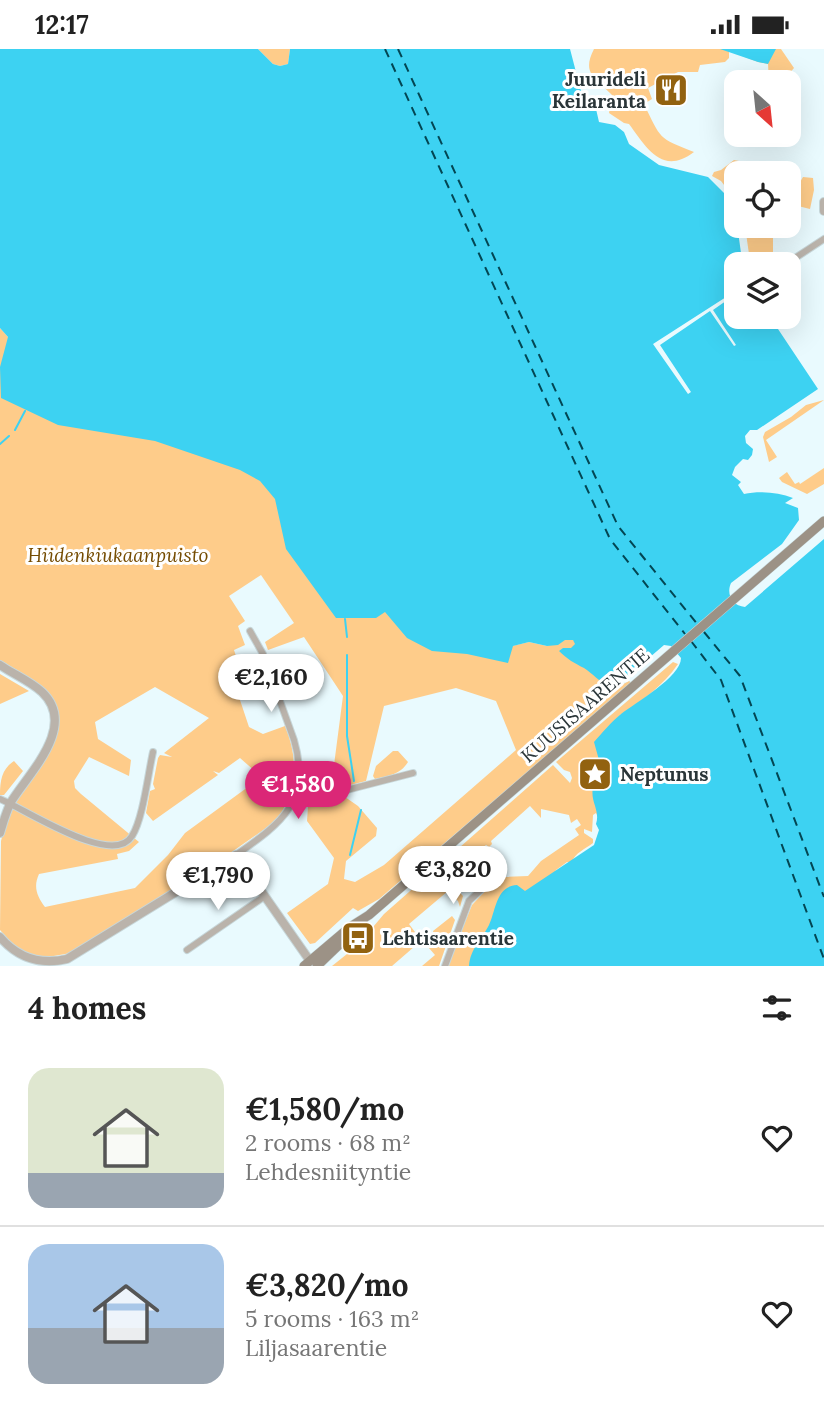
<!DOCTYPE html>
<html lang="en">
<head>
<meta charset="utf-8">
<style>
  :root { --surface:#fff; --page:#f2f2f2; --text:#222; --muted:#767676; --line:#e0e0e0; --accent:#db2777 }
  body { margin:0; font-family:Lora,serif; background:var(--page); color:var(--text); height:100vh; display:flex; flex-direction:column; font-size:26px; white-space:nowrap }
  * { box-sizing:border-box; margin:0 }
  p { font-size:23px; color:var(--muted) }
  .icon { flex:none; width:38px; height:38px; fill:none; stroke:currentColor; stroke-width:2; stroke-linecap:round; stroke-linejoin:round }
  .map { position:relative; height:917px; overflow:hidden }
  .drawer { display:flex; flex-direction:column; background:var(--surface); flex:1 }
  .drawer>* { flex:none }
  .needle { width:46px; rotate:153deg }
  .controls { position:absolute; left:724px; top:21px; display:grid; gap:14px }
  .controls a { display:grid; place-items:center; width:77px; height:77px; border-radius:14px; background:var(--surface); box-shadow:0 7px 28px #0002; font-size:35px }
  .price { position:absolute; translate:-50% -60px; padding:0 16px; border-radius:24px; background:#fff; color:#222; font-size:23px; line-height:46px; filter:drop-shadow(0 2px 4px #0008) }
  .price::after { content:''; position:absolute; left:50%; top:42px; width:21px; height:16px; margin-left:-10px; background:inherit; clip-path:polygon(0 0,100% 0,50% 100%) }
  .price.on { background:var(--accent); color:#fff }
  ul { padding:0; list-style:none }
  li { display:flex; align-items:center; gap:21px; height:175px; padding:0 28px }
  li+li { border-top:2px solid var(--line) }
  li span { display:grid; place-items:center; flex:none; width:196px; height:140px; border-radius:21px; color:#555 }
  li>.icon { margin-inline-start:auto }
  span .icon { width:84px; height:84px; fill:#fffc; stroke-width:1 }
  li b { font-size:30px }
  h2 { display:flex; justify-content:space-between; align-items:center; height:84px; padding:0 28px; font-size:30px }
  .status { display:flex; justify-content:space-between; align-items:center; height:49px; padding:0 35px; background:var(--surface); direction:ltr }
  .status svg { height:19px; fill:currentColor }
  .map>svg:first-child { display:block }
  .green { fill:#fecc8a; fill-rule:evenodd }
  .water { fill:#3dd2f2 }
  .pier { fill:#e9fafe }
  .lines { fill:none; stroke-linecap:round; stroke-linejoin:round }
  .stream { stroke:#3dd2f2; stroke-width:2 }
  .ferry { stroke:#034653; stroke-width:2; stroke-dasharray:9 7; stroke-linecap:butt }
  .minor-casing { stroke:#c7d7da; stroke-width:8 }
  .tertiary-casing { stroke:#c7d7da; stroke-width:10 }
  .secondary-casing { stroke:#c7d7da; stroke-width:10 }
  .minor { stroke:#bab3ab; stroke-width:6 }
  .tertiary { stroke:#bab3ab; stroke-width:8 }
  .secondary { stroke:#9c9286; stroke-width:9 }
  .labels { text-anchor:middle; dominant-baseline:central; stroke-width:6; stroke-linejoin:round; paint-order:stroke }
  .poi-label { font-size:19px; font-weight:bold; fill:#2a3538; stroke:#fff; text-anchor:start }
  .park-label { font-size:19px; font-style:italic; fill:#754c02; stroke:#fff }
  .street-label { font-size:19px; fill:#2a3538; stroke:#fff }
</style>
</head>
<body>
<div class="status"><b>12:17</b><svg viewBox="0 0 49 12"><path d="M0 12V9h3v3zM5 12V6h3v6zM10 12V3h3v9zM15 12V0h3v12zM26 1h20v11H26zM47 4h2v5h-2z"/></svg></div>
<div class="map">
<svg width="824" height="917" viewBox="0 0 824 917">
  <rect width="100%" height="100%" fill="#e9fafe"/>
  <path class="green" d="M258,0H290L288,15L280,17L273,15Z
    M594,0H781L794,19L782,33H769L768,15L758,13L729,2V9L725,13L700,16L698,23H678L648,39L652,50L644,55C661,90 658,89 694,103C662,127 647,99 629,75L624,74L609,64L612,46C596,29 581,25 594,0Z
    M734,111L739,112L744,121L752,124H737V153L721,132L712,127L714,123L721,121Z
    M803,128L813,129L814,141L810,160L798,157L789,162V141L790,138L796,140Z
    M745,177H777L773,182V203L755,214L749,205Z
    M0,279L8,288L243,415L392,553L510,601L512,597L529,593L547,597L565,590L573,591L628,623V627L609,637L614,640L629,632L632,634L379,850L358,862L353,859L315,894L310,895L287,864L328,835L334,809L307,772L308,758L345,748L358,757L377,779L376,787L346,812L344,830L355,833L384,816L516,701L496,652L456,639L384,657L366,732L311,746L303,745V736L331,739L343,647L304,588L268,601L265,593L294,574L261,526L229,547L245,572L238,577L245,596L234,601L236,607L231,624L249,678L263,685L285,677C299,710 297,743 276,772L206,821L71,904L42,909L19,902L0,881L1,792L6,773L17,752L53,695L57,681L53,653L49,645L35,632L0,611ZM155,638L209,669L164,704L172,708L160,706L158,709L153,735L155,740L150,742L146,764L153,772L218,726L213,722L219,724L240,709L257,724L252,735L185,784L168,806L135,839L45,858C37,847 33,838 39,825L118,810L117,805L129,802L139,793L81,745L75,739L74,732L89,708L129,727L131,711L98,690L95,673Z
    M824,351L766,391L777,408L769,413L763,388L765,383L791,368L806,356Z
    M824,419V435L807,445L782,433L779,429L787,423L795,435L799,433L800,435Z
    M673,613L678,615C663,637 642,652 620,666L612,690L598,768L596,764L593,766L592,783L584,780V784L593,790V794C585,800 575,804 572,813H567L556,821L505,917H447L472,856L503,823L504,828L528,827L541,812L579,786L575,780L581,776L577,770L571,774L569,766L541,760V769L530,757L491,792L492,795L489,798L486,796L447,830L463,847L460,858L458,852L448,842L409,875L418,887L421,885L431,895L435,893L433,882L452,867L455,871L439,917H422L435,906L422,891L392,917H332L357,897L384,865L553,716L570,734L572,729L570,723L564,721L556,713Z
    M0,625L29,642L0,655Z
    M393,702H398L408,713C400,726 388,727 375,730L373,727L376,717Z
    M14,712L23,722L4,746H0C0,731 2,720 14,712Z"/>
  <path class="water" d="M0,0H258L273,15L280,17L288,15L290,0H570L582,46L596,60L599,73L615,76L624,83L629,95L659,116L708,128L734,154L742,211L745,215H737V268H770L818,340L757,381H750L745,387L746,394L753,400L752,406L748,411L743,410L735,418L732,426L741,433L738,436L744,445C759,442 778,443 793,449L785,454L798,459L799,471L782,495L731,534C726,545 732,557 745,558L824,490V917H469C470,900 482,890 489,876C496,861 496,837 517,836L525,842L594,796L599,781L596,775C602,757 581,747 602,722L594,693C602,684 611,673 621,665C635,654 681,628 681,609L671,597L664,596L628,627L608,637C599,632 593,625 584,619C574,614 567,610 559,602L563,599H571L575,595L573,591H565L558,596L547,597L529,593L513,597L508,614L467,605L432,602L407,589L385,563L376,569H336L286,500L275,450L260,432L240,421L155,392L58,376L1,349L0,318L8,288L0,279Z
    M720,0H776L768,15L758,13Z"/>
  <path class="pier" d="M737,241V252L733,247L713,261L736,296L734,297L710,262L660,296L691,343L688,345L653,295Z"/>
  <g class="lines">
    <path class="stream" d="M15,381L25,362
      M0,395L9,387
      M345,570L347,588
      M347,606V687L354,732
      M350,806L361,761"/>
    <path class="ferry" d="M385,0L610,490L685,585
      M398,0L618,477L698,576
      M704,583L740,627L824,848
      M691,592L721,631L824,910"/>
    <g class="minor-casing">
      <path id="minor" d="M786,215L824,190
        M0,750C25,760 113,819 132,787C143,770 148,725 153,703
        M294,750L308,751L413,724
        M236,806C281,774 312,753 294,691L263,605L250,582
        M187,901L265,847
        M445,917L469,852L500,823"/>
    </g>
    <g class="tertiary-casing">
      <path id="tertiary" d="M824,153V162
        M0,616C13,625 30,632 42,643C78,677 29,724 11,753C6,763 3,774 0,784
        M0,888C18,909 41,916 67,910L236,806L310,912"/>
    </g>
    <g class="secondary-casing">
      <path id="secondary" d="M304,917L350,878L369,866L824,472
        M317,917L363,873"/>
    </g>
    <use href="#minor" class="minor"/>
    <use href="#tertiary" class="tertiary"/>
    <use href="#secondary" class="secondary"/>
  </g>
  <defs>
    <g id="restaurant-square" transform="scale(1.75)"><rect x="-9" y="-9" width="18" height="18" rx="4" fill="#926210" stroke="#fff"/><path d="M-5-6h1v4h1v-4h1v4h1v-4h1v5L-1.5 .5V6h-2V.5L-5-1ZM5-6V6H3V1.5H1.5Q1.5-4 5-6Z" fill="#fff"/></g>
    <g id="sight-square" transform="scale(1.75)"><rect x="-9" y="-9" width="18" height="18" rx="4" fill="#926210" stroke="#fff"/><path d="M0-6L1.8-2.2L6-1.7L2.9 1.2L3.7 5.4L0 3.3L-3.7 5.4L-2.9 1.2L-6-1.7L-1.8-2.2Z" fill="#fff"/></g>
    <g id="bus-square" transform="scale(1.75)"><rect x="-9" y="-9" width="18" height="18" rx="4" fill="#926210" stroke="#fff"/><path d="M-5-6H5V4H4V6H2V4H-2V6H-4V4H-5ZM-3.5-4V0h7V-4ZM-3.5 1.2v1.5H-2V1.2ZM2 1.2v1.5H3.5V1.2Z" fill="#fff"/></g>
  </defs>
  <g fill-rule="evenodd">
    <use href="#restaurant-square" x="671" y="41"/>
    <use href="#sight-square" x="595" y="725"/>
    <use href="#bus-square" x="358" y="889"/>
  </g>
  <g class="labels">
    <g class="poi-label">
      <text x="646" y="30" text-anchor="end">Juurideli<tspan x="646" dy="22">Keilaranta</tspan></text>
      <text x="620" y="725">Neptunus</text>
      <text x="382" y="889">Lehtisaarentie</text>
    </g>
    <g class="park-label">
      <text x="118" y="506">Hiidenkiukaanpuisto</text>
    </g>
    <g class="street-label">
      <text transform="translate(585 656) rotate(-41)">KUUSISAARENTIE</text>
    </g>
  </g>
</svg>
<div class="controls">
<a><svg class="needle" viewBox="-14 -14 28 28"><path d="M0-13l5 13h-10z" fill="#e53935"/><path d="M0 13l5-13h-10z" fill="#767676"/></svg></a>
<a><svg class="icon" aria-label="locate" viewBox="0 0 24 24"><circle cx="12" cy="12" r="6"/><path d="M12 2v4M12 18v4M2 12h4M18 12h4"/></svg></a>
<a><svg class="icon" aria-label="layers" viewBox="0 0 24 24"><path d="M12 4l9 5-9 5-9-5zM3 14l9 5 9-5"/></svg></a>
</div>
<b class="price" style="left:271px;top:665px">€2,160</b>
<b class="price on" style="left:298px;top:772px">€1,580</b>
<b class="price" style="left:453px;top:857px">€3,820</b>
<b class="price" style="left:218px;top:863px">€1,790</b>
</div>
<section class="drawer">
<h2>4 homes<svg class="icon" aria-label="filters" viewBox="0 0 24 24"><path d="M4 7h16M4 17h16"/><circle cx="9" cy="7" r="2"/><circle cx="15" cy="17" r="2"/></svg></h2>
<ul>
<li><span style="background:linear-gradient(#dfe7d0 75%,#9aa5b1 0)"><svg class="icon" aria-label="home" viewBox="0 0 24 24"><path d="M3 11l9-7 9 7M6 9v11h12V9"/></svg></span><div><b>€1,580/mo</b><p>2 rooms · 68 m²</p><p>Lehdesniityntie</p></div><svg class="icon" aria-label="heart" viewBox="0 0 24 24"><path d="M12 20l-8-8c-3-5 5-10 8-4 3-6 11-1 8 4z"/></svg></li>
<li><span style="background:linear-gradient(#a9c7e8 60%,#9aa5b1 0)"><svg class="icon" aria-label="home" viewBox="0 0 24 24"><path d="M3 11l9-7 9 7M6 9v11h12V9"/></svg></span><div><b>€3,820/mo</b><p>5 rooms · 163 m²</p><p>Liljasaarentie</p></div><svg class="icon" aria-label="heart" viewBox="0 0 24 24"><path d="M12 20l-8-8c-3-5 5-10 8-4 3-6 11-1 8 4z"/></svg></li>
</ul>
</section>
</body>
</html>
